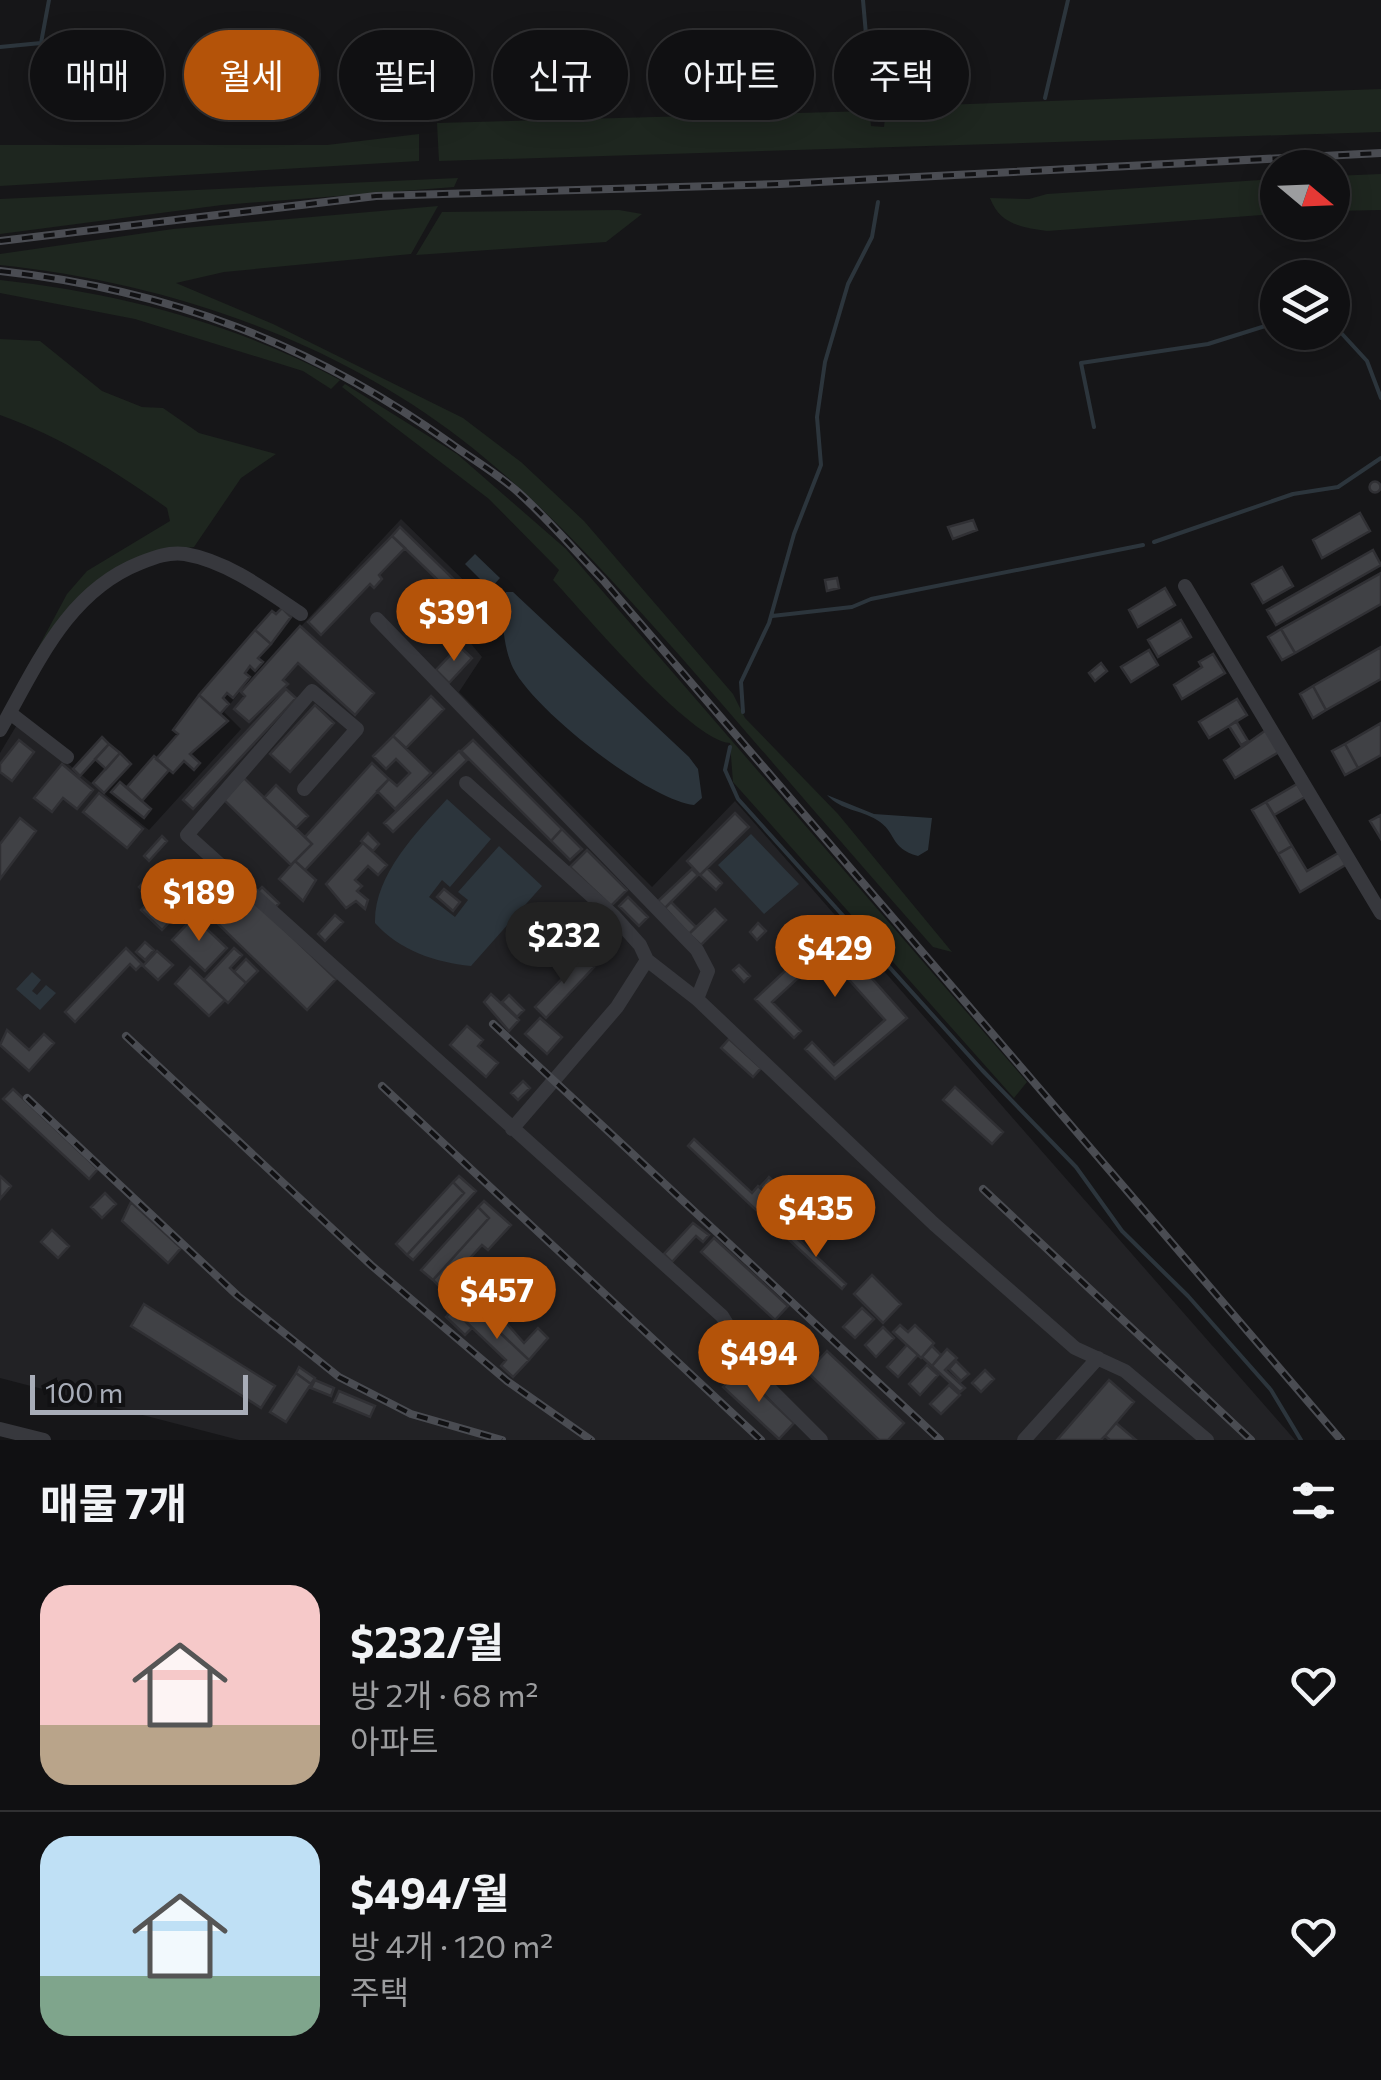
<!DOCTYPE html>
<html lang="ko">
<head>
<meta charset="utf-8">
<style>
  :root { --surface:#101012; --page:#1e1e20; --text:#f1f3f6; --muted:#9c9d9f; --line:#303032; --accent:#b45309 }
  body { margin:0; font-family:Commissioner,"Noto Sans KR",sans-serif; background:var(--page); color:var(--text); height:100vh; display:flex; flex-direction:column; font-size:38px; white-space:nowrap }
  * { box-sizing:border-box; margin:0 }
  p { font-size:32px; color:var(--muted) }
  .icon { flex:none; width:55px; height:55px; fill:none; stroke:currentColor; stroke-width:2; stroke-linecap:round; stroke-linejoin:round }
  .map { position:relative; height:1440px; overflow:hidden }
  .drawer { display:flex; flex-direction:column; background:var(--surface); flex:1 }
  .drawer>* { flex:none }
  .banner { position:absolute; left:30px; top:30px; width:1322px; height:90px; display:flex; gap:20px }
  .needle { width:65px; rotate:109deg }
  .tools { position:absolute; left:1260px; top:150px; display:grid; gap:20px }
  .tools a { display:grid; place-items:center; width:90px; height:90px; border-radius:50%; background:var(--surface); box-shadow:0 5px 25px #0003,0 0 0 2px var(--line); font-size:50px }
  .scale { position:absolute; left:30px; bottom:25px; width:218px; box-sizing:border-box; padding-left:10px; border:5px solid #a8adb8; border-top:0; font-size:28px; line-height:35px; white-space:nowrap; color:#a8adb8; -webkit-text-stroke:8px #111113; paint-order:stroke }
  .price { position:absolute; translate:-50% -85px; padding:0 22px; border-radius:35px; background:var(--accent); color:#fff; font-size:32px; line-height:65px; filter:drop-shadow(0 2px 5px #0008) }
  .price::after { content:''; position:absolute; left:50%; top:60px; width:30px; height:22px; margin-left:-15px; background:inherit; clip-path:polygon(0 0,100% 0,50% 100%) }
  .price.on { background:#222; color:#fff }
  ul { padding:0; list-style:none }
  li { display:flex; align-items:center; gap:30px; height:250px; padding:0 40px }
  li+li { border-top:2px solid var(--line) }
  li span { display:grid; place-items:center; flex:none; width:280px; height:200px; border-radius:30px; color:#555 }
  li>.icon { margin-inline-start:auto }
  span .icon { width:120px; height:120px; fill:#fffc; stroke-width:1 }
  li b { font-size:42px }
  h2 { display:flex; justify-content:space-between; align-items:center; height:120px; padding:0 40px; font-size:42px }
  .tag { padding:0 35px; border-radius:45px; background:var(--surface); box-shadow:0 5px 25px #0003,0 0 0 2px var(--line); font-size:35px; line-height:90px }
  .tag.on { background:var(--accent); color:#fff }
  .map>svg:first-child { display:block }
  .built { fill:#222225 }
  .green { fill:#1e261f }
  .water { fill:#2c353c }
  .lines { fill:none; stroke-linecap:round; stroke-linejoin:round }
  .stream { stroke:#2c353c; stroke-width:4 }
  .building { fill:#404145; stroke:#303034; stroke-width:2.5 }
  .minor { stroke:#37383d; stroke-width:14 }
  .rail-casing { stroke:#4a4c52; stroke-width:8 }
  .rail { stroke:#111113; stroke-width:4; stroke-dasharray:11; stroke-linecap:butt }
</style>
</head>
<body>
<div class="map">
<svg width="1381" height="1440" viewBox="0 0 1381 1440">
  <rect width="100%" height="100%" fill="#161618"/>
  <path class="built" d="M401,519L492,608L463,634L482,657L459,692L652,887L735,801L1295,1440H239L0,1378V753L18,723L149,830L241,729L224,712L238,694Z"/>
  <path class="green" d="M1381,89V132L439,161L437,123L869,111L871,126L884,127L886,107Z
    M419,134V161L0,186V145H327Z
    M1381,174V210L1333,211V176Z
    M458,178L454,187L222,205L0,234V199Z
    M1277,179V214L1047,231C1022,227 1000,225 990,198L1029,199L1047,194Z
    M438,206L411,254L224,272L176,283L273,324L463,418L521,462L584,521L733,694L745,718L838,814L952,952L933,947C848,851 765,753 680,656C611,579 543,502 461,439C330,338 163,282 0,265V254L173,229Z
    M619,210L642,214L606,242L416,255L442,212Z
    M0,280C120,293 234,323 340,380L331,389L303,371L135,319L0,293Z
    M0,339L40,341L102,391L142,407L163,408L199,433L276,454L241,478L194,547C73,562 58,624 0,719L67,594L87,571L170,521L167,508C115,471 61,437 0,415Z
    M345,384L457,454L566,549L1027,1082L1014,1098L733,782L730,743C691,741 584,613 553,580L559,570L489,499L342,387Z"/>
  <path class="water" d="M475,554L500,578L490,589L465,564Z
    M506,592H513L689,757L698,769L702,798L694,805C648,800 534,710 513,668C504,649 499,612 506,592Z
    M827,795L874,814L932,818L928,850L918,856C889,848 897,832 877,820C859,809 842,811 827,795Z
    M447,799L491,839L450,887L442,880L429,897L455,917L468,900L458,892L499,846L542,886L471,966C435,962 400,951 375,923C374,875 416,833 447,799Z
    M751,834L799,884L764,914L718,865Z
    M32,972L41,980L32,991L37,995L46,985L56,993L40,1010L16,989Z"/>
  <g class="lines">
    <path class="stream" d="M863,0L867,46L877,73
      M0,47L41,43L49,0
      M1045,98L1068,0
      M1332,323L1367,361L1381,398
      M1094,427L1081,363L1208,344L1278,322
      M1154,542L1293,494L1338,487L1381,458
      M772,616L852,607L871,599L1143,545
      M743,712L741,682L769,623L794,534L821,465L817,417L825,362L848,284L872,237L878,202
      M730,747L725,770L738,799L982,1070L1076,1167L1122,1231L1188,1296L1271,1390L1301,1440"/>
  </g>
  <path class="building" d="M1369.5 487a5.5 5.5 0 1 1 11 0a5.5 5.5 0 1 1-11 0Z
    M1360,513L1370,531L1322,558L1313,540Z
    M973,520L977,530L953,539L948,527Z
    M400,527L480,605L472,613L392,536Z
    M392,536L405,548L379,575L382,579L374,588L370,584L321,635L308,622Z
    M1373,550L1381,565L1276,625L1267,610Z
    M1282,567L1293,586L1263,603L1252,584Z
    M1381,573V604L1295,653L1281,629Z
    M837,578L839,588L827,591L825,580Z
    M1165,588L1175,605L1138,627L1129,610Z
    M282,608L291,617L271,644L255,630L272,611L276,614Z
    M1181,620L1191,637L1158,657L1148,640Z
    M300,626L374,693L355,715L298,663L283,680L288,684L249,722L234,709L245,696L241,692Z
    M1281,629L1295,653L1282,660L1268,637Z
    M255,630L271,644L258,658L263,662L255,671L250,666L245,673L250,677L233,698L227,693L223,698L229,704L220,714L199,695Z
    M459,646L472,658L449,683L436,670Z
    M1381,647V679L1326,710L1313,686Z
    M1149,650L1158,665L1131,682L1121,667Z
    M1213,654L1225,673L1182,699L1174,685L1202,667L1199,662Z
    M1101,663L1107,671L1095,681L1089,673Z
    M1313,686L1326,710L1313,718L1300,694Z
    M286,689L296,698L193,809L183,800Z
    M199,695L228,721L190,754L200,763L194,770L184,761L173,773L156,759L178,734L173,730Z
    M431,696L444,709L406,748L393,736Z
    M1237,699L1247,715L1209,738L1199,722Z
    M315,705L334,723L290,772L270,754Z
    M1236,721L1248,741L1241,745L1229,726Z
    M1381,723V755L1358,768L1345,744Z
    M1266,730L1279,752L1235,778L1224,760Z
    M393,736L431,773L395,809L377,791L389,779L397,786L410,773L396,759L386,769L373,756Z
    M102,737L109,744L80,776L73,769Z
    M19,740L34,752L12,781L0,772V764Z
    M473,740L562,829L551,841L461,751Z
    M109,744L120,753L106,769L95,759Z
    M1345,744L1358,768L1345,775L1332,751Z
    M459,751L467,760L393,832L384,823Z
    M120,753L131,764L104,793L93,783Z
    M154,756L169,770L142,801L127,787Z
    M372,763L389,779L305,870L295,861L312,844L305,837Z
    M62,764L93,790L77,809L63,798L52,812L34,798Z
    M244,778L312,844L291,865L224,800Z
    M120,782L151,809L144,818L111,792Z
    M1297,784L1305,797L1274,815L1266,802Z
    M276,785L308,816L296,828L264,798Z
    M99,793L143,829L127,848L83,812Z
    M1266,802L1292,846L1278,854L1252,810Z
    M735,813L749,827L700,875L687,861Z
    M1381,815V839L1370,821Z
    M20,818L36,831L0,879V844Z
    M562,829L582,849L570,860L551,841Z
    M368,833L379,844L373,851L361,841Z
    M162,836L167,841L149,861L144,856Z
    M363,843L387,865L378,875L368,866L355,880L362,886L357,891L368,900L365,909L356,901L346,908L326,884Z
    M1292,846L1307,871L1340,852L1347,864L1300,892L1278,854Z
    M587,850L627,890L611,906L570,867Z
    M295,861L316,880L303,901L279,879Z
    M161,863L173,874L150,898L139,887Z
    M707,868L722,883L716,890L700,875Z
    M692,869L698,875L665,908L658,901Z
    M262,887L279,903L272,911L254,895Z
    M241,888L336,979L307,1010L213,919Z
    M444,889L460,902L453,911L437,897Z
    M172,893L185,905L162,930L141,910L149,902L157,909Z
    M628,897L648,917L639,926L619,906Z
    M671,902L696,927L689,934L665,908Z
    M715,909L726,920L701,945L689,934Z
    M335,915L343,922L325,941L318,934Z
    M194,917L227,948L205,971L172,940Z
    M591,921L599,929L565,969L555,959Z
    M758,923L766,931L757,940L750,932Z
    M829,930L907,1018L835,1079L805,1049L812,1042L834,1065L885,1020L825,953L772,1002L801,1031L794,1038L755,999Z
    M145,942L154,950L145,960L136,952Z
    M126,948L142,964L136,970L130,964L75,1022L65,1012Z
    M234,948L242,955L230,968L246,983L228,1003L204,980Z
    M157,951L173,965L158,980L143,966Z
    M583,957L594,967L546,1018L535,1007Z
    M246,959L258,971L246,983L234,972Z
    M739,965L750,976L744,982L733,970Z
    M190,967L225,1000L209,1016L175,984Z
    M491,994L519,1020L509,1031L484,1002Z
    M509,995L524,1010L517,1017L502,1002Z
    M540,1018L562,1037L547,1054L525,1034Z
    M467,1026L483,1040L478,1046L498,1063L486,1077L450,1045Z
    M7,1030L29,1050L44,1034L54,1043L29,1071L0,1045Z
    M729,1039L761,1068L753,1077L721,1048Z
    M523,1081L530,1088L518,1100L511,1093Z
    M955,1087L1003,1132L992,1144L943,1100Z
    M13,1089L98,1169L89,1179L3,1099Z
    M694,1139L752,1193L758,1186L769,1196L756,1210L688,1146Z
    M0,1176L11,1186L0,1199Z
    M459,1176L476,1191L413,1260L407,1255L464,1193L453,1182Z
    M769,1177L778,1186L769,1196L760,1187Z
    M453,1182L464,1193L407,1255L396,1244Z
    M105,1193L116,1204L102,1218L91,1207Z
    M484,1201L511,1225L488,1250L482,1245L442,1289L433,1280L489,1218L478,1207Z
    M131,1202L181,1248L168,1263L122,1221Z
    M768,1202L777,1209L784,1202L802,1219L785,1236L759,1213Z
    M478,1207L489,1218L433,1280L421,1270Z
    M693,1223L709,1235L703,1242L696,1236L672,1262L664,1254Z
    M52,1230L69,1246L58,1258L41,1242Z
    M789,1231L846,1284L842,1289L785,1236Z
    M714,1238L788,1306L775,1320L701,1252Z
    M872,1275L901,1304L883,1323L854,1294Z
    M459,1293L474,1308L463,1319L448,1305Z
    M144,1304L275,1386L261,1408L131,1326Z
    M474,1308L529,1360L513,1377L501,1366L506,1360L463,1319Z
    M493,1308L524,1343L538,1328L548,1338L529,1360L484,1318Z
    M862,1308L874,1319L855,1338L843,1327Z
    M453,1309L472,1328L465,1335L446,1317Z
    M900,1325L908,1332L915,1325L934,1343L921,1358L893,1332Z
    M883,1327L894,1338L876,1357L865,1345Z
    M907,1345L918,1355L898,1377L887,1367Z
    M932,1346L941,1355L932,1366L922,1357Z
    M947,1349L957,1358L945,1370L965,1388L960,1392L932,1366Z
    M827,1351L904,1423L888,1440H879L807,1372Z
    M956,1361L969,1374L961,1381L949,1369Z
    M927,1365L938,1375L920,1395L909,1384Z
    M299,1367L315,1378L311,1384L296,1373Z
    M985,1370L994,1379L981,1392L972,1383Z
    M738,1371L794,1423L779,1439L723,1387Z
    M296,1373L311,1384L286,1422L270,1412Z
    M315,1380L334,1388L331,1396L311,1388Z
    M1109,1380L1134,1402L1105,1436L1101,1440H1057Z
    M949,1385L960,1395L941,1414L930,1404Z
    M339,1391L375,1406L370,1417L334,1402Z
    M1116,1423L1136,1440H1110L1105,1436Z"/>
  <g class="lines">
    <path class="minor" d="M1185,586L1381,913
      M377,619L697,950L708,971L697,999
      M10,713L67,757
      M0,730C37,665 67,592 140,563C155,557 168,552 185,554C227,561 267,591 301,614
      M466,783L614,916L640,945L647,960L697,999L934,1224L1075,1348L1125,1371L1207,1440
      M304,789L357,729L312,691L187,835L722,1316L762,1381L821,1440
      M512,1129L617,1007L647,960
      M0,1429L44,1440
      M1024,1440L1098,1358"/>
    <g class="rail-casing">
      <path id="rail" d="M0,241L376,196L780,184L1381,153
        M0,271C169,290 312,344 450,443C472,459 498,474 518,492C548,519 575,551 603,580L1341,1440
        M493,1024L940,1440
        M126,1036L371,1265L507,1381L591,1440
        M382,1086L761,1440
        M27,1098L238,1296L339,1377L411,1414L502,1440
        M983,1189L1251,1440"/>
    </g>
    <use href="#rail" class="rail"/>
  </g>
</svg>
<div class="tools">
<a><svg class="needle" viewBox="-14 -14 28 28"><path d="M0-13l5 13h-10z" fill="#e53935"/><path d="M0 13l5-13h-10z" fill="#9c9d9f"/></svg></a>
<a><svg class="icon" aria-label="layers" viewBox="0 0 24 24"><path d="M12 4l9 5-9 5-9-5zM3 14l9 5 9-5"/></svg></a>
</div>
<div class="scale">100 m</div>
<b class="price" style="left:454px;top:664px">$391</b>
<b class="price" style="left:199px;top:944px">$189</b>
<b class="price on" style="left:564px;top:987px">$232</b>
<b class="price" style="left:835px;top:1000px">$429</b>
<b class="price" style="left:816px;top:1260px">$435</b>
<b class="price" style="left:497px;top:1342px">$457</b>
<b class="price" style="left:759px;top:1405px">$494</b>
<div class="banner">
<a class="tag">매매</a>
<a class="tag on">월세</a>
<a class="tag">필터</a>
<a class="tag">신규</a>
<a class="tag">아파트</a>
<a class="tag">주택</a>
</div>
</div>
<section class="drawer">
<h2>매물 7개<svg class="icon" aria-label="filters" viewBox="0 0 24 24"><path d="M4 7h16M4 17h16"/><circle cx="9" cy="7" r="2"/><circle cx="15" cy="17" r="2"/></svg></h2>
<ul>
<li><span style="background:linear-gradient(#f6c9c9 70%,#b9a48a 0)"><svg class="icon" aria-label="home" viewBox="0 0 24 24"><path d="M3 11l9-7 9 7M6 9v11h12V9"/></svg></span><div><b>$232/월</b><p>방 2개 · 68 m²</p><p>아파트</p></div><svg class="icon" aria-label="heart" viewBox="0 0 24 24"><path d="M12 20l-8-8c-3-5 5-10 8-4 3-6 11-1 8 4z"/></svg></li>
<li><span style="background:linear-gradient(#bfe0f5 70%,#7fa58c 0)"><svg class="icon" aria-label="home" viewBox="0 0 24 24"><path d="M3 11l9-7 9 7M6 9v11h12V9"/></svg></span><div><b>$494/월</b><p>방 4개 · 120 m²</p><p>주택</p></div><svg class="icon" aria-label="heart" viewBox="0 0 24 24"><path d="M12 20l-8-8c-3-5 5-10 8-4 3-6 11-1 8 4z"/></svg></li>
</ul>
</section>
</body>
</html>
